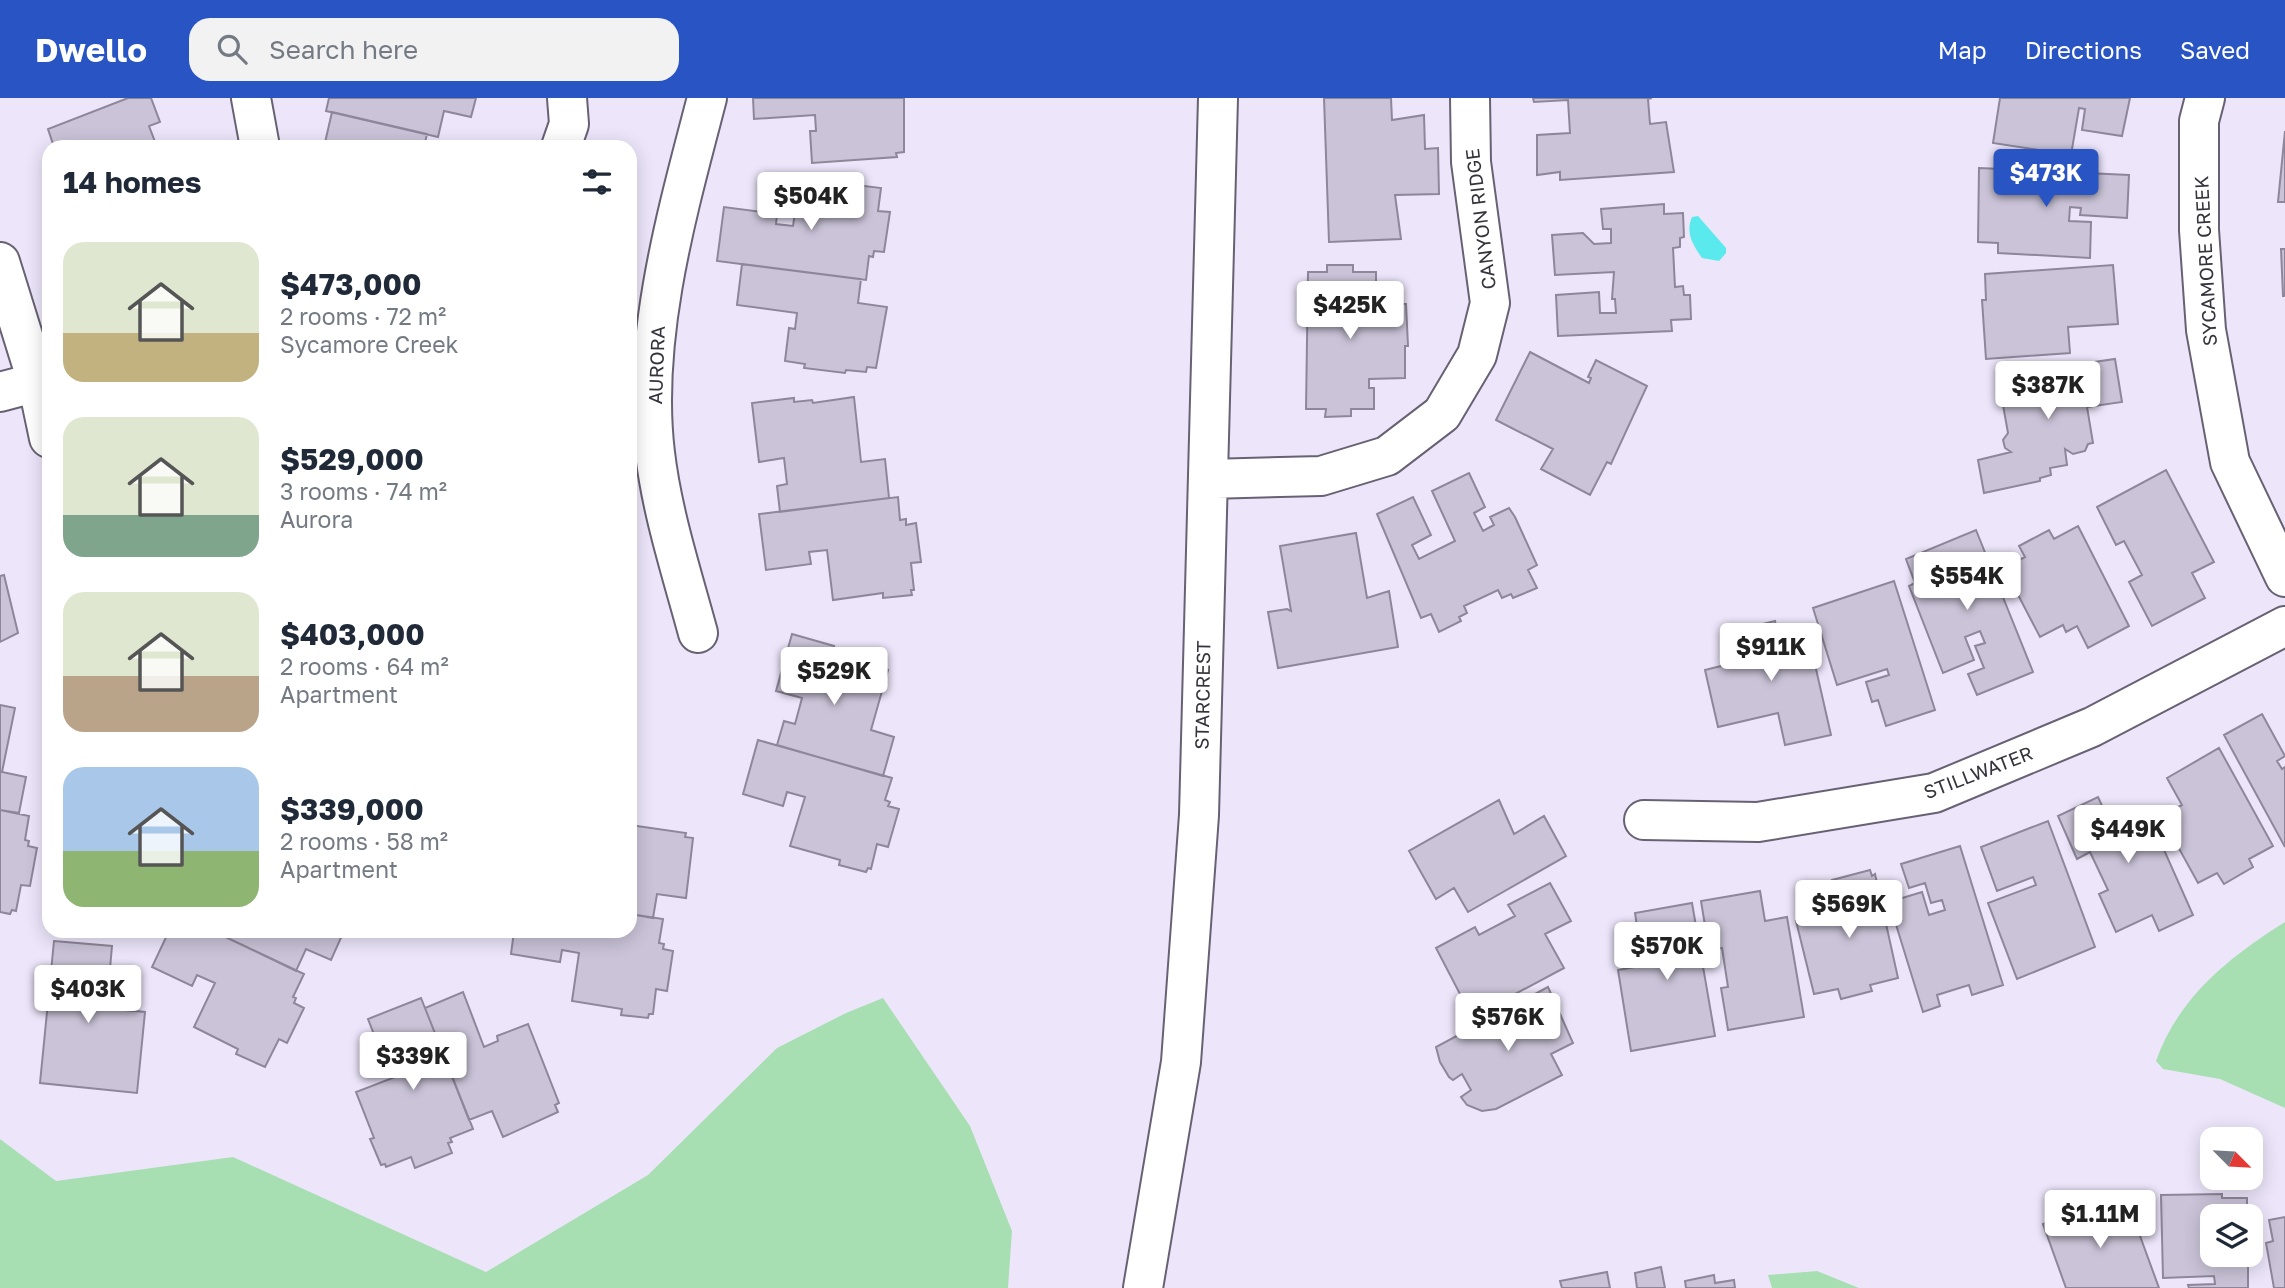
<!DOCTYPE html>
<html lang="en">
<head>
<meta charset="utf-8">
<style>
  :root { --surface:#fff; --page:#f2f2f3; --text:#1f2937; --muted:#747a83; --accent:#2954c3 }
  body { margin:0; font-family:"Golos Text",sans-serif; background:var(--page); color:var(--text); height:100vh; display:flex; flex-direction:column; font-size:26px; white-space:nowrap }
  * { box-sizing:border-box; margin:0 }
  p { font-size:23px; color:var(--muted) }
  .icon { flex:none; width:38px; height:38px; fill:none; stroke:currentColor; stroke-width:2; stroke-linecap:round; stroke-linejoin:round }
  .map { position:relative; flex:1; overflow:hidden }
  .details { position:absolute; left:42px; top:42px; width:595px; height:798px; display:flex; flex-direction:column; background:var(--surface); border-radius:21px; box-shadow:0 4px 18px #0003 }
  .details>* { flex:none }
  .needle { width:46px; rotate:114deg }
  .tools { position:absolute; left:2200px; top:1029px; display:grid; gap:14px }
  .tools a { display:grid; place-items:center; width:63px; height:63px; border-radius:14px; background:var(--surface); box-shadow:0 4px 18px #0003; font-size:35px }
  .price { position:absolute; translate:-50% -60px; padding:0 16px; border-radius:7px; background:#fff; color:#222; font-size:23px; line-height:46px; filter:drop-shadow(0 2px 4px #0008) }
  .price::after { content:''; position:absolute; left:50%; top:42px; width:21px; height:16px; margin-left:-10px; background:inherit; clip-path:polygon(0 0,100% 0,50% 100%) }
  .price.active { background:var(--accent); color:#fff }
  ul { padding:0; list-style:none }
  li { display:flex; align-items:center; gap:21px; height:175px; padding:0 21px }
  li span { display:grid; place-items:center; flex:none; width:196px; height:140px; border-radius:21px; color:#555 }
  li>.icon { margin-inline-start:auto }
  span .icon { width:84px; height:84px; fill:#fffc; stroke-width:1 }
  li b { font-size:30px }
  h2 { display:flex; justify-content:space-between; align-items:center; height:84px; padding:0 21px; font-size:30px }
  header { display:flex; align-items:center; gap:42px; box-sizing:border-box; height:98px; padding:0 35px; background:var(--accent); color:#fff }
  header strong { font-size:33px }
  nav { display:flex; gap:38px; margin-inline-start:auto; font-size:24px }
  .search { width:490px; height:63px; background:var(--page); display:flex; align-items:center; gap:18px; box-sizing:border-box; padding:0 24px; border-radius:21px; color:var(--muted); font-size:26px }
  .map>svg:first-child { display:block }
  .green { fill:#a7dfb2 }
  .water { fill:#5ae9ec }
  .building { fill:#cbc4d9; stroke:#8e879b; stroke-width:2 }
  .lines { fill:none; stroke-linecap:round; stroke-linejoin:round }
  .minor-casing { stroke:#676173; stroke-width:42 }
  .minor { stroke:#fff; stroke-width:38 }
  .labels { text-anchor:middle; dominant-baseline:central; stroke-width:7; stroke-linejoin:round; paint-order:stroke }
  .street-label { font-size:19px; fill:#35333b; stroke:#fff }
</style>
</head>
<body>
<header>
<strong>Dwello</strong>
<div class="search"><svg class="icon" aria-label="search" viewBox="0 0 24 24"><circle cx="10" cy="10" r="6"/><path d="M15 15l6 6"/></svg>Search here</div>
<nav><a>Map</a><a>Directions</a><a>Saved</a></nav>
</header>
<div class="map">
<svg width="2285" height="1190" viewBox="0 0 2285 1190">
  <rect width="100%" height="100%" fill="#ede6fb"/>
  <path class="green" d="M2285,824V1010L2220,981L2163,971L2156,963C2178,900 2229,859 2285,824Z
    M883,900L970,1028L1012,1133L1008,1190H0V1041L56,1083L233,1059L486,1174L648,1077L777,950L846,915Z
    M1817,1173L1859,1190H1772L1768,1177Z"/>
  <path class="water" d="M1698,118L1726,150V155L1719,163L1702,160C1693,147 1685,135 1692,119Z"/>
  <path class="building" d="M128,0H151L160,24L149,28L157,49H54L48,31Z
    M329,0H476L471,19L444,13L438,39L326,13Z
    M753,0H904V54L896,55L897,59L812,65L810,33H816L815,17L754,21Z
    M1324,0H1391L1392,22L1424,17L1425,51L1438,50L1439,96L1395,97L1401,141L1329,144Z
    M1533,0H1652L1648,1L1650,26L1666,24L1674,74L1560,82V74L1537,77V37L1570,35L1568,2L1534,4Z
    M2000,0H2130L2122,38L2082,32L2085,11L2079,10L2071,57L1993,45Z
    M332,14L427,36L424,49H324Z
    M2285,33V104H2278Z
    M1979,70L2129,77L2127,120L2080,117L2081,110L2070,109L2069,123L2091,124L2090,160L1998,155V145L1978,144Z
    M800,80L881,90L878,113L890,114L884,154L874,153L873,159L869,158L866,182L717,163L724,109L777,116L776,126L793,128Z
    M1664,106V116L1683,115L1684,139L1680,140V149L1673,150L1675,189L1683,188L1684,197H1690L1691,221L1671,222L1672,233L1558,238L1556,197L1599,194L1600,215H1616L1615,201H1612L1614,174L1555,177L1552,137L1583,135L1594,146L1611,145V131H1603L1601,111Z
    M2281,151H2285V198H2283Z
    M742,166L861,181L858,205L887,209L876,270L867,269L866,274L846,272L845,275L804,270L805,266L785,263L789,230L795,231L797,215L737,207Z
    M1327,167H1353V174H1376V195H1369V205L1406,206L1408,248H1405V280L1369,281V290H1374V311H1351V318L1325,319L1326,311H1306L1308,174H1327Z
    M2113,167L2118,226L2068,229L2070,255L1986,261L1982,202H1986L1985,176Z
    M1530,254L1589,285L1591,280L1588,279L1596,262L1647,288L1611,366L1607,364L1590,397L1541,371L1553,351L1496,322Z
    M2115,261L2122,304L2087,309L2093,345L2088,346L2085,353L2073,356L2065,351L2067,367L2050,370L2051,377L2040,380V383L1984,395L1978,362L2011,354L2005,350L2003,342L2008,335L2003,307L2009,306L2004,277Z
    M854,299L861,364L885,361L889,400L780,414L777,388L787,386L784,360L759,364L752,305L794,300V304L812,302L813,305Z
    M2166,372L2214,464L2192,475L2205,500L2152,528L2129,484L2142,477L2124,443L2116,447L2097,409Z
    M1469,375L1485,409L1474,415L1483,433L1494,427L1490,419L1509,410L1515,419L1537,467L1528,472L1537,490L1513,500L1511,496L1502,500L1498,492L1464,508L1467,515L1459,519L1461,523L1439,534L1431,516L1421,520L1377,416L1413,399L1431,437L1412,447L1419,461L1455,443L1432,393Z
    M898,399L900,422L906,421V427L916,425L921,464L911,465L914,492H911L912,497L883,500V495L833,502L827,452L809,454L811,466L766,472L759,416Z
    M2078,428L2129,528L2088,550L2077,528L2066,534L2063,527L2040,539L2004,470L2025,459L2019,448L2049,432L2054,441Z
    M1976,432L2033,574L1977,597L1968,576L1984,570L1975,548L1985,545L1980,533L1965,539L1974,562L1943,575L1909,488L1915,485L1906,461Z
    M1356,435L1367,500L1389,493L1398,549L1278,570L1268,514L1287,511L1291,513L1280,448Z
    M4,477L18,535L0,544V478Z
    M1894,483L1935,612L1886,628L1878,602L1872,604L1866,584L1889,577L1887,571L1837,587L1813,510Z
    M1775,523L1777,533L1806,527L1831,637L1785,647L1778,615L1718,629L1705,572L1725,567L1721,551L1745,545L1742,531Z
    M792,536L834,548L832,553L838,554L836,557L888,572L871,632L894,639L883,678L777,647L784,623L795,626L802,600L776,593Z
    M0,607L15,610L2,674L26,679L19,715L0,712Z
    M2262,616L2285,658L2277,663L2282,671L2285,669V749L2224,637Z
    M758,642L892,680L885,702L890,704L888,708L899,711L888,749L877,746L871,771L868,770L866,774L839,767L840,762L790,748L805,699L787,694L783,708L743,696Z
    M2219,650L2273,748L2249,761L2253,769L2224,786L2217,775L2198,785L2161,718L2182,707L2167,680Z
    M2098,699L2110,725L2145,709L2193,817L2159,833L2152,817L2116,834L2099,796L2108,792L2090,754L2077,761L2058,718Z
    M1499,702L1514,736L1544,718L1566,758L1468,814L1454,790L1436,801L1409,753Z
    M0,712L29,718L25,742L29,743L28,748L37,750L30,788L21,787L16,813L12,812L10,816L0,814Z
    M2048,723L2095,849L2017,881L1988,805L2036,787L2033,779L1997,793L1981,749Z
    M630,727L686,735L685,739L693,740L686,800L657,796L653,820L630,816Z
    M1960,748L2003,887L1972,897L1969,887L1937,897L1940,908L1923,914L1889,804L1922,794L1929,817L1945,812L1942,802L1931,805L1925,785L1909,790L1901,766Z
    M1870,772L1872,778L1875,776L1898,880L1870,887L1872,893L1841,901L1838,891L1814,896L1796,823L1834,813L1828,789L1833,787L1832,782Z
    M1550,785L1571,823L1545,836L1564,870L1472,919L1436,850L1475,829L1479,837L1515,818L1508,807Z
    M1760,793L1765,823L1787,819L1804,919L1728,932L1721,890L1728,889L1722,850L1709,852L1701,803Z
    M1692,805L1715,938L1631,953L1618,872L1667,863L1665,857L1642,862L1635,815Z
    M630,816L663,821L659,845L664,846L663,851L673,853L667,893L656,891L653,916H649L648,920L621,917L622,911L572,903L579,855L562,852L560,864L511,856L514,833H630Z
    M169,833H213L304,876L293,899L296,900L294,905L304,910L287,945L279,941L265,969L236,956L238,951L194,929L215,885L197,877L192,888L152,869Z
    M213,833H344L331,862L306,851L296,873Z
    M54,843L112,848L108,893L97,892L95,909L145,914L137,995L40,985Z
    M1548,889L1573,945L1551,956L1562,977L1496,1011L1482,1013L1467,1007L1461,999L1471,992L1462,976L1453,982L1449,979L1440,964L1436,949Z
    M463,894L484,949L498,943L497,938L528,926L559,1005L555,1007L558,1014L503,1039L492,1013L469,1022L425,910Z
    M421,900L473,1031L450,1040L452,1044L448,1045L452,1055L415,1070L411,1059L386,1069L385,1066L381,1067L370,1041L374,1040L356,994L403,976L396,957L384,962L368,921Z
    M2222,1096V1100H2247V1118H2212V1157H2248V1190H2189L2188,1187L2215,1186L2214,1178L2163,1180L2161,1097Z
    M2099,1105L2101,1114L2128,1105L2159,1190H2066L2043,1126Z
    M2285,1119V1190H2274L2266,1145L2273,1143L2269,1122Z
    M1661,1169L1665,1190H1637L1635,1175Z
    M1607,1174L1610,1190H1562L1560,1183Z
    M1714,1177L1715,1185L1734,1182L1735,1190H1686L1685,1183Z"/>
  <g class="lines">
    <g class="minor-casing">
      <path id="minor" d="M251,0L260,49
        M2205,0L2199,23V132L2206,232L2230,364L2285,479
        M561,49L569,26L567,0
        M0,164L37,283L49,340
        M0,294L49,281
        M1208,381L1321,378L1387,358L1442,316L1477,257L1490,205L1471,64L1470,0
        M698,535C682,476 662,415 655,355C641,239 678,111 707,0
        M1644,722L1758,724L1934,695L2092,629L2285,528
        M1143,1190L1181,964L1199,717L1218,0"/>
    </g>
    <use href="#minor" class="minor"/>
  </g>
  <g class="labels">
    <g class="street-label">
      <text transform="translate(1480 121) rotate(-97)">CANYON RIDGE</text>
      <text transform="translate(2205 163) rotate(-93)">SYCAMORE CREEK</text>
      <text transform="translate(656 267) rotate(-88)">AURORA</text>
      <text transform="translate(1202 597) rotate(-89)">STARCREST</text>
      <text transform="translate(1978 674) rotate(-21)">STILLWATER</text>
    </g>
  </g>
</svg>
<div class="tools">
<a><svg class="needle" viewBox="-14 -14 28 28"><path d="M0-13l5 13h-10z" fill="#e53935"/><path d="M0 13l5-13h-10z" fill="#747a83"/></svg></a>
<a><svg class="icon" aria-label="layers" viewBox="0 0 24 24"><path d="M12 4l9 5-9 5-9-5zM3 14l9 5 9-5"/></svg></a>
</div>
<b class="price active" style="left:2046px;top:111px">$473K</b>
<b class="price" style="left:811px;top:134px">$504K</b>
<b class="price" style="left:1350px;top:243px">$425K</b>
<b class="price" style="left:2048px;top:323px">$387K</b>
<b class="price" style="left:1967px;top:514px">$554K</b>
<b class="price" style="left:1771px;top:585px">$911K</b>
<b class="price" style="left:834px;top:609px">$529K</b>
<b class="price" style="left:2128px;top:767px">$449K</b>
<b class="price" style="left:1849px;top:842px">$569K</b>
<b class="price" style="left:1667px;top:884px">$570K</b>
<b class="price" style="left:88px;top:927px">$403K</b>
<b class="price" style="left:1508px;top:955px">$576K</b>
<b class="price" style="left:413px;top:994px">$339K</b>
<b class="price" style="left:2100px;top:1152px">$1.11M</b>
<section class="details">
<h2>14 homes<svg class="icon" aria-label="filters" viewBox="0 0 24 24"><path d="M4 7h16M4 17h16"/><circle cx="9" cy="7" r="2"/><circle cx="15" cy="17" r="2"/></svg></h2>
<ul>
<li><span style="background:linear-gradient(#dfe7d0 65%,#c2b280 0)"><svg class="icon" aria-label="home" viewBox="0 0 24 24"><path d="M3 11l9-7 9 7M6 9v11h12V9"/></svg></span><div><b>$473,000</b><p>2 rooms · 72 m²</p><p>Sycamore Creek</p></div></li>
<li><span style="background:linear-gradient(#dfe7d0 70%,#7fa58c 0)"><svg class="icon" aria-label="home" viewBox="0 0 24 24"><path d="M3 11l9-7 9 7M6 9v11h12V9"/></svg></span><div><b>$529,000</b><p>3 rooms · 74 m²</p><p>Aurora</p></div></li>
<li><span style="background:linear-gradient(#dfe7d0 60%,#b9a48a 0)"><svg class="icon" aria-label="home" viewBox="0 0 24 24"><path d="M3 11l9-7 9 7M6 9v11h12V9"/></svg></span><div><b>$403,000</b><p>2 rooms · 64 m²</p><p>Apartment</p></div></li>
<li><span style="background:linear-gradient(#a9c7e8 60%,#8fb573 0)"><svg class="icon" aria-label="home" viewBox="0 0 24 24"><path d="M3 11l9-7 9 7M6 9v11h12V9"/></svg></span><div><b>$339,000</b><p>2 rooms · 58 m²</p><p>Apartment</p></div></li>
</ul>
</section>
</div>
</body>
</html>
